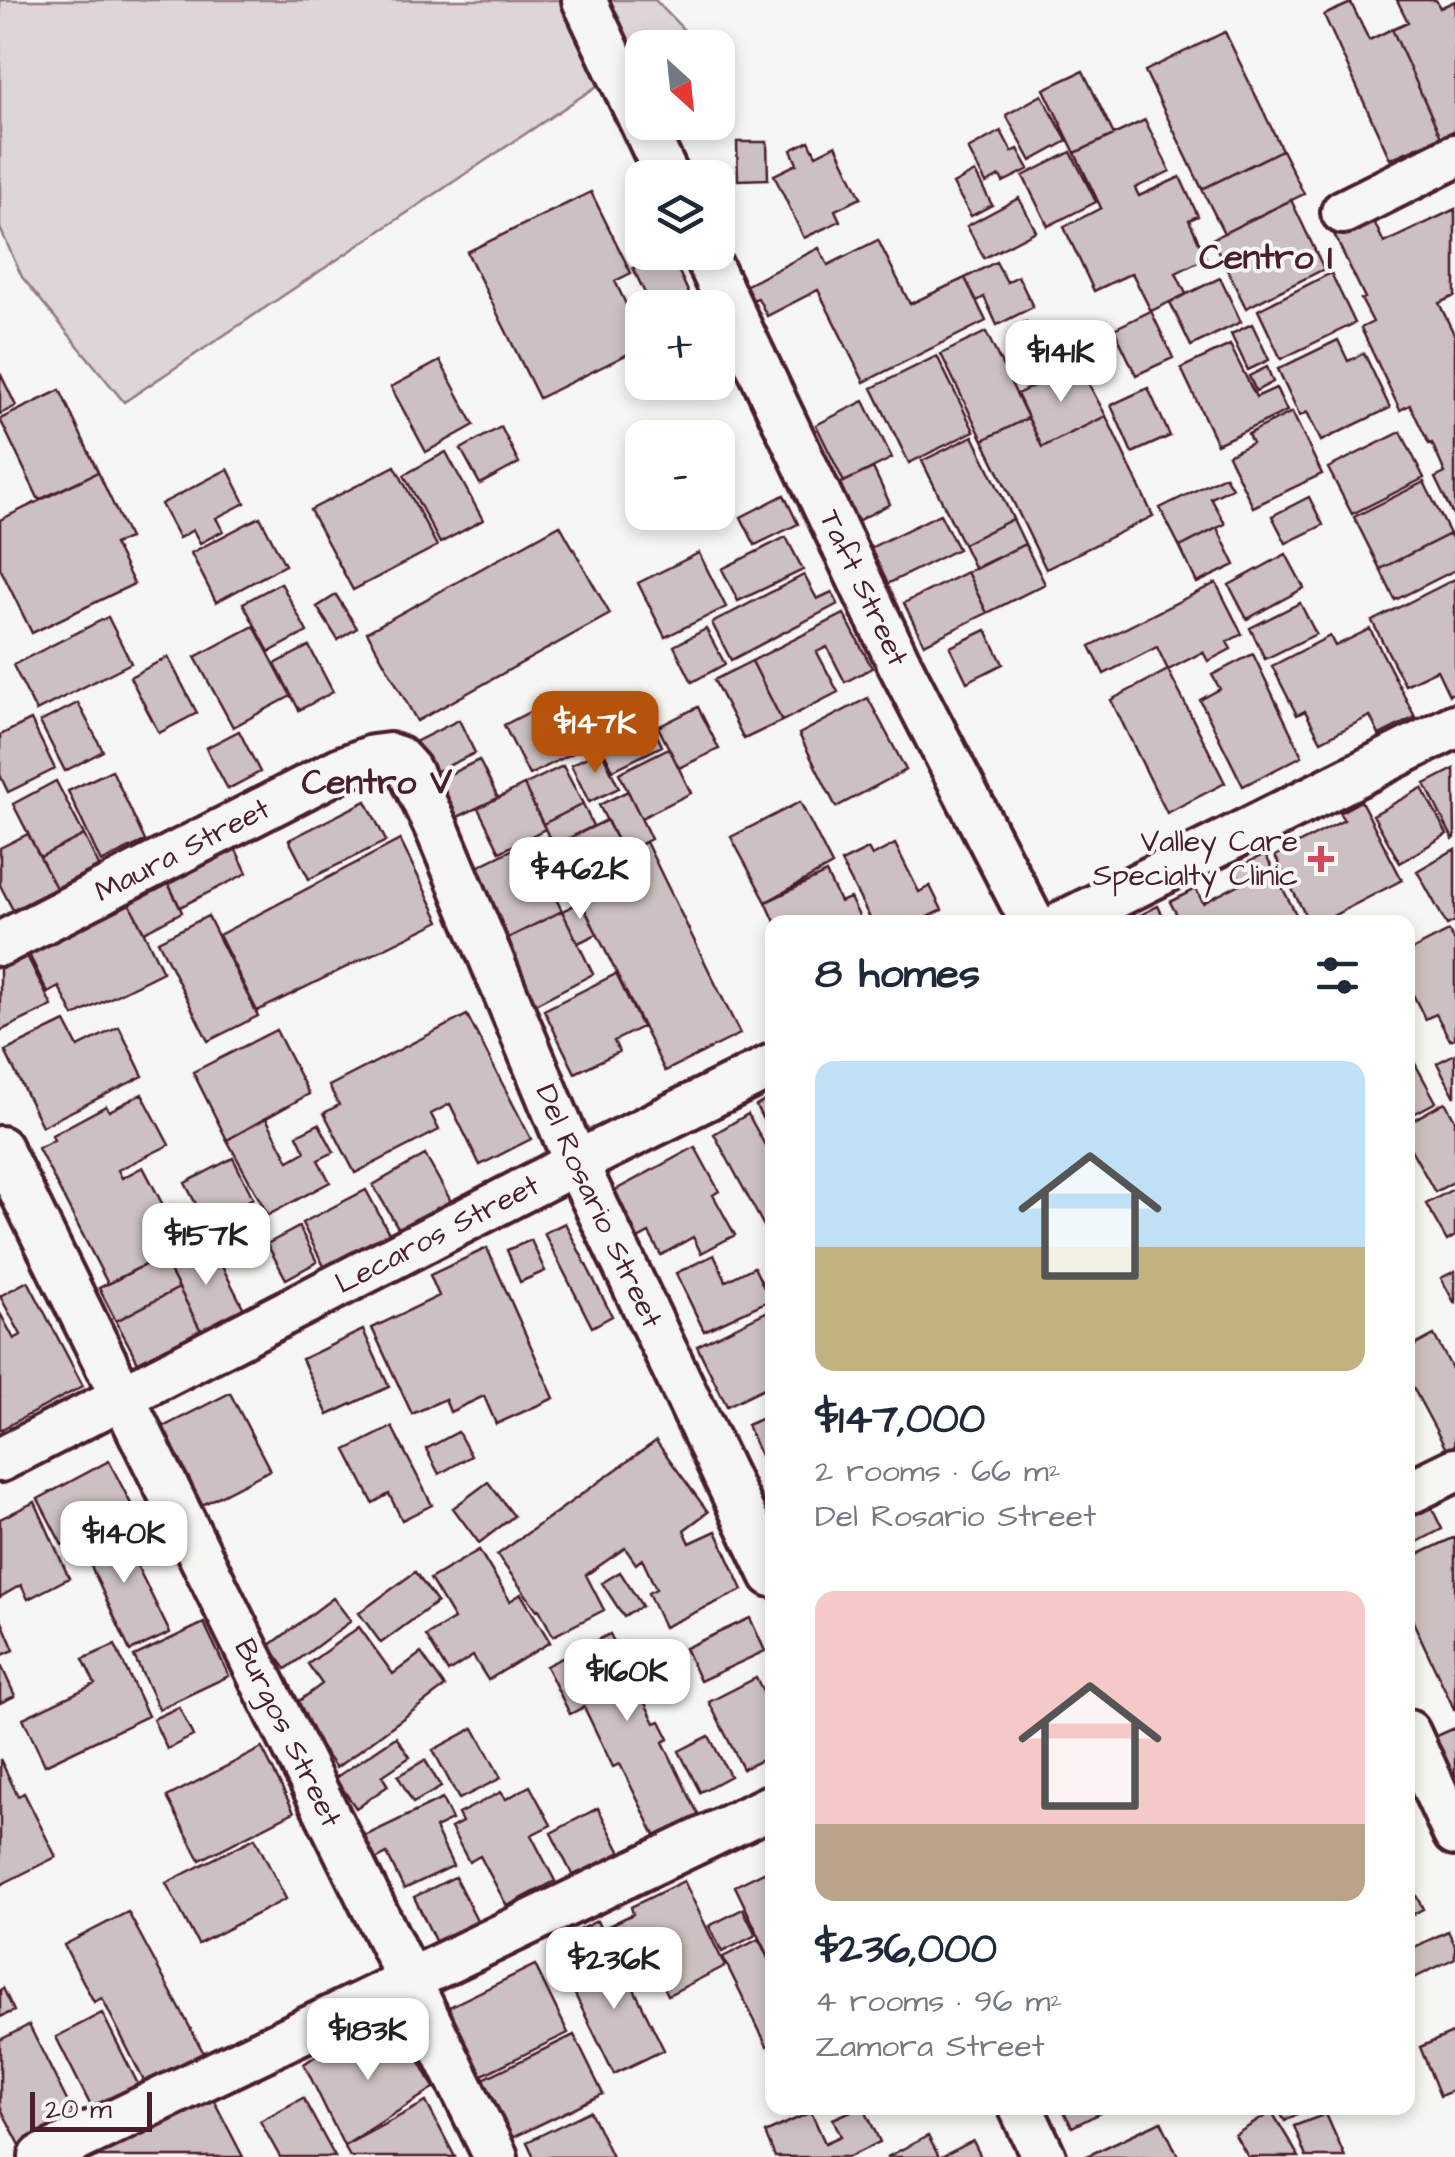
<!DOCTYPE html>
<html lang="en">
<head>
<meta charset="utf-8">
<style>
  :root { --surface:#fff; --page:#f2f2f3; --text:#1f2937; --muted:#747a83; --accent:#b45309 }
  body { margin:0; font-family:"Architects Daughter",sans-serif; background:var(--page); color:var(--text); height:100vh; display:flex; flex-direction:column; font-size:38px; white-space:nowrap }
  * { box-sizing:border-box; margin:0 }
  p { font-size:32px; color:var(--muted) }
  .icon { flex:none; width:55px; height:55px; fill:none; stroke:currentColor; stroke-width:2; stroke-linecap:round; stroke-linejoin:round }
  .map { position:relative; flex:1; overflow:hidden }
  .panel { position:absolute; left:765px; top:915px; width:650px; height:1200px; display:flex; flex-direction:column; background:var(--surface); border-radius:20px; box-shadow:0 5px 15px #0003 }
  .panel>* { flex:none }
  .needle { width:65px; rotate:153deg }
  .controls { position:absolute; left:625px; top:30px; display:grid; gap:20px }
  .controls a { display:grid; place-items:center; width:110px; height:110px; border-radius:20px; background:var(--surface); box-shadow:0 5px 15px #0003; font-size:50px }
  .scale { position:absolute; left:30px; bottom:25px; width:122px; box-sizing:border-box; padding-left:10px; border:5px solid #4a1f2b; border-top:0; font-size:28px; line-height:35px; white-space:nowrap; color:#4a1f2b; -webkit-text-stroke:8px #f6f6f2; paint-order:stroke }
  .price { position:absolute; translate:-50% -85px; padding:0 22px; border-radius:20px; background:#fff; color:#222; font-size:32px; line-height:65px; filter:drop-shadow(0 2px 5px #0008) }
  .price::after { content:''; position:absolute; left:50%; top:60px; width:30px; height:22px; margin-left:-15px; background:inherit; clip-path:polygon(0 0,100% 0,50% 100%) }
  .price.current { background:var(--accent); color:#fff }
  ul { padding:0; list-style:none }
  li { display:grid; align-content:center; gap:20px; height:530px; padding:0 50px }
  li span { display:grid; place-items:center; height:310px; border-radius:20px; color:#555 }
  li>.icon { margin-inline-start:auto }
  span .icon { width:180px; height:180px; fill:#fffc; stroke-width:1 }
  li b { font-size:42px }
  h2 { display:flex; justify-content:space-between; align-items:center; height:120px; padding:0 50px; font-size:42px }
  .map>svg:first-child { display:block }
  .green { fill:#ddd6d5; stroke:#947a80; stroke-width:2.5 }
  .building { fill:#ccc1c0; stroke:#4a1f2b; stroke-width:2.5 }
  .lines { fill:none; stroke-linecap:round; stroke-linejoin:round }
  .minor-casing { stroke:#4a1f2b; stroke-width:50 }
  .minor { stroke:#f6f6f2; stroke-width:42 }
  .poi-dot { fill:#d1495b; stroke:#f6f6f2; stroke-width:4 }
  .labels { text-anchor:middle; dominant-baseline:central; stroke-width:8; stroke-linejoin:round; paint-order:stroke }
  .street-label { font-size:30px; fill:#4a1f2b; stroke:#f6f6f2 }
  .poi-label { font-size:30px; fill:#4a1f2b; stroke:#f6f6f2; text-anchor:end }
  .quarter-label { font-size:35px; font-weight:bold; fill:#4a1f2b; stroke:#f6f6f2 }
</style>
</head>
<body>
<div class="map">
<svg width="1455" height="2157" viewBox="0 0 1455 2157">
  <rect width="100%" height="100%" fill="#f6f6f2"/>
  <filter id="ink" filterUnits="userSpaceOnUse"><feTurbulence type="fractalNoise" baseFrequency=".01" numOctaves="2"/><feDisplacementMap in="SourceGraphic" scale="20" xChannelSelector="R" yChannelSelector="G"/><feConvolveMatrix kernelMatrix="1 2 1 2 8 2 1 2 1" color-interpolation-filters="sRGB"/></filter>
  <g filter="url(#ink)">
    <path class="green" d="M0,0H655L683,29L655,47L642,48V56L124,402L22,277L0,228Z"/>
    <path class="building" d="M1397,0H1436L1440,8L1455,1V130L1441,137L1392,29L1408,22Z
      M1351,3L1369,40L1392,29L1441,137L1390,159L1324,15Z
      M1225,32L1282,150L1202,189L1145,71Z
      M1083,71L1114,135L1075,153L1044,89Z
      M1042,95L1067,141L1031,161L1006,115Z
      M1145,120L1170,171L1135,188L1139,196L1180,177L1198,216L1189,220L1206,258L1176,273L1186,294L1151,311L1132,273L1094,291L1064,227L1101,208L1075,153Z
      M1001,131L1012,152L1018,149L1029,169L1003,182L1000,176L986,183L968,149Z
      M809,141L816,155L836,145L861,198L835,210L840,221L804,238L774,175L797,164L791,150Z
      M737,142H767L768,179L738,180Z
      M1282,150L1304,194L1224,233L1202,189Z
      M1071,152L1096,202L1048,226L1023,176Z
      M975,172L992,205L971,216L953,184Z
      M591,192L631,273L615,281L642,338V347L539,398L467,252Z
      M1019,198L1036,231L984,258L967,226Z
      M1291,200L1324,269L1246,308L1212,239Z
      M1368,209L1384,243L1455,209V296L1439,303L1455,336V519L1435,478L1445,473L1432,443L1429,444L1410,405L1400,410L1361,328L1373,322L1361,299L1365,298L1331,228Z
      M878,240L910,304L965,278L986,321L864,382L818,290L767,316L758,298L752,300L745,286L819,248L828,265Z
      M666,252H670L690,296L665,308H652L633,268Z
      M996,262L1007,282L1018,276L1033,307L997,325L984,297L977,301L965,278Z
      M1331,273L1355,323L1281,359L1258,310Z
      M1220,278L1241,322L1191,346L1170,302Z
      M1151,311L1173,358L1136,375L1114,329Z
      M1026,322L1032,335L1019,342L1013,328Z
      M1252,324L1269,360L1248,370L1231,334Z
      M986,332L1028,418L983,440L941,354Z
      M1338,340L1348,361L1364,353L1390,408L1321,441L1307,412L1300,416L1278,369Z
      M1230,345L1256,397L1276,388L1287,411L1217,444L1181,368Z
      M937,356L974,431L909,463L872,388Z
      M440,361L474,425L426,452L391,387Z
      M1078,364L1106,416L1042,447L1017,394Z
      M1267,367L1273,382L1256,391L1249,376Z
      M0,373L16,406L0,414Z
      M1148,388L1170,436L1132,453L1111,405Z
      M60,390L98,472L39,500L0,419Z
      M864,401L892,458L844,482L816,425Z
      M1292,412L1322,474L1253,507L1228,455L1252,443L1248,434Z
      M1106,416L1153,516L1046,569L983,440L1028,418L1042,447Z
      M501,427L519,463L480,484L461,449Z
      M1401,432L1424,478L1352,514L1328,468Z
      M973,436L1013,519L963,544L922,461Z
      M446,452L483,520L440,543L404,475Z
      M395,466L437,546L353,590L310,510Z
      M873,468L890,504L857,521L839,484Z
      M228,469L245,503L216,518L223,531L200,543L193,530L179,538L161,504Z
      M98,472L129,538L114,544L134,584L32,633L0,568V520Z
      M1225,476L1232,488L1211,498L1225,524L1180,547L1160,508Z
      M1424,482L1450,534L1380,569L1354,517Z
      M784,495L798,524L755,545L741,517Z
      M1309,497L1323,525L1286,543L1272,516Z
      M940,514L958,549L883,586L866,550Z
      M260,517L285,565L216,602L191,553Z
      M1013,519L1025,544L975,569L963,544Z
      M560,525L610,614L417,721L367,632Z
      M1217,528L1235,565L1197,583L1180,547Z
      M1450,534L1455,545V570L1395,600L1380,569Z
      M786,537L803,570L738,601L722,569Z
      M1025,544L1045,584L987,613L967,572Z
      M699,553L726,607L665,637L638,583Z
      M1286,554L1304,588L1247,619L1229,585Z
      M967,572L987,613L924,644L904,603Z
      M804,575L817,599L832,592L838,604L731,660L712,623Z
      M1455,579V692L1449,695L1437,670L1405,685L1372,621Z
      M281,583L307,632L269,652L243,603Z
      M1216,583L1242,634L1227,642L1231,649L1208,661L1203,652L1168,670L1157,647L1104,674L1090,646Z
      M336,595L357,628L338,640L317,607Z
      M1300,603L1316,634L1265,659L1250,628Z
      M844,614L872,668L845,682L827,647L817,652L838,692L782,721L752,661Z
      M108,617L131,663L36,711L13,665Z
      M254,626L291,696L233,727L195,657Z
      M706,629L725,664L692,682L674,646Z
      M1370,629L1415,717L1379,735L1370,716L1321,741L1305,711L1297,715L1272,666L1330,636L1335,646Z
      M986,630L1003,664L967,682L950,647Z
      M309,646L333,692L299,710L275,664Z
      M1253,654L1302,756L1243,786L1200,700L1220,689L1212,675Z
      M168,657L197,713L159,733L130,677Z
      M752,661L782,721L744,739L714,680Z
      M1168,670L1225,783L1167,813L1111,700Z
      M559,697L583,748L529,775L504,725Z
      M868,698L906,770L836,807L799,734Z
      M78,703L103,751L65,771L40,722Z
      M698,707L719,749L679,768L658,727Z
      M648,716L662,746L613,770L598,740Z
      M31,720L55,769L8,792L0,775V735Z
      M459,720L475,753L425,777L409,745Z
      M239,731L260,772L228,789L206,748Z
      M669,748L691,793L641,818L619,773Z
      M601,750L619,788L589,802L571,765Z
      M479,760L498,798L443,824L425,786Z
      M563,766L583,804L543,824L524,785Z
      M1454,769L1455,838L1453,839L1425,784Z
      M112,770L145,841L101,862L68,791Z
      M56,781L84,835L40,857L13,804Z
      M524,785L545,829L500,852L478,808Z
      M1422,788L1447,834L1400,863L1373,815Z
      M628,791L651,839L623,853L599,805Z
      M366,801L386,841L309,879L289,840Z
      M1361,801L1402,880L1321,922H1309L1275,856L1344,820L1339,813Z
      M800,802L832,865L766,902L731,837Z
      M583,804L593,826L553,846L543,824Z
      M607,820L623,853L570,879L553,846Z
      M228,833L247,873L180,907L160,867Z
      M28,834L56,888L13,910L0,885V848Z
      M84,835L99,866L56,888L40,857Z
      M400,840L440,921L257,1011L219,935Z
      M528,842L562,911L504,940L469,871Z
      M646,842L740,1034L665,1071L570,879Z
      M895,844L919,892L930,886L942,910L917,922H872L841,862L868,849L872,856Z
      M1455,849V921L1447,925L1417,871Z
      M1265,854L1300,922H1181L1170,902L1196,889L1203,903L1242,883L1235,869Z
      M160,867L182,912L144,932L121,887Z
      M826,873L840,902L850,898L862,922H775L766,902Z
      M128,900L163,972L74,1016L59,987L48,993L23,942Z
      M581,902L597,934L578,943L562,911Z
      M1158,906L1166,922H1127Z
      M562,911L593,974L535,1004L504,940Z
      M208,916L258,1016L208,1041L158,941Z
      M1449,931L1455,942V1038L1450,1040L1436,1014L1425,1019L1408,984V952Z
      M20,942L52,1006L0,1031V953Z
      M616,974L642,1027L614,1041L619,1052L575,1073L544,1010Z
      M467,1015L531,1139L480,1165L450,1104L431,1114L439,1130L355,1173L324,1113L339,1105L329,1086Z
      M65,1022L78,1047L119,1027L143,1076L42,1126L5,1051Z
      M276,1030L309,1094L227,1140L193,1072Z
      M1455,1054V1097L1437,1063Z
      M1412,1058L1436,1102L1408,1117V1060Z
      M142,1094L169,1145L118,1170L122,1178L143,1167L165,1209L144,1219L162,1256L108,1284L38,1148L54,1140L52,1135L106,1106L109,1111Z
      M772,1097V1137L756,1106Z
      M1445,1102L1455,1120V1181L1435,1192L1408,1144V1123Z
      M748,1114L772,1158V1241L714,1134Z
      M266,1118L289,1161L305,1152L297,1135L319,1124L334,1152L318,1160L330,1182L268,1215L227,1140Z
      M695,1147L719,1191L713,1195L735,1235L701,1253L693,1237L661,1255L649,1233L636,1240L610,1193Z
      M425,1155L452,1203L400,1231L373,1185Z
      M233,1158L253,1198L206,1223L185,1183Z
      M1455,1188V1236L1447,1241L1426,1204Z
      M366,1190L391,1237L346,1271L340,1260L325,1268L302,1223Z
      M565,1223L612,1316L592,1327L544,1233Z
      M299,1227L317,1262L286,1279L267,1244Z
      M531,1240L545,1271L520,1282L507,1250Z
      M211,1245L244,1309L201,1331L168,1267Z
      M487,1248L554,1398L496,1424L484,1396L450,1412L445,1399L412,1414L372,1328L439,1296L430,1275Z
      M714,1255L726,1281L754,1267L770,1300L704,1331L676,1273Z
      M162,1256L179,1288L116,1321L99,1288Z
      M1455,1271V1304L1441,1278Z
      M28,1281L83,1386L0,1430V1313L14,1339L21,1335L0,1296Z
      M179,1288L201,1331L139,1364L116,1321Z
      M772,1309V1384L727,1406L697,1346Z
      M363,1330L389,1387L328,1415L302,1359Z
      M1434,1335L1455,1374L1454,1464L1408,1378V1349Z
      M230,1393L270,1470L202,1505L163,1427Z
      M772,1414V1468L767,1471L747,1425Z
      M392,1427L432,1505L402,1520L389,1494L373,1503L346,1450Z
      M458,1432L471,1456L439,1474L426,1449Z
      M656,1441L708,1512L684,1530L690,1543L716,1531L743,1590L664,1627L648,1593L656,1589L642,1559L636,1564L625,1548L586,1575L604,1610L553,1636L539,1609L537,1610L497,1555Z
      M109,1461L133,1508L62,1545L38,1499Z
      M488,1482L514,1516L479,1543L453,1508Z
      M35,1502L69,1578L28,1599L21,1585L0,1597V1519Z
      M1429,1502L1442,1529L1408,1547V1513Z
      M115,1521L170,1633L130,1651L78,1538Z
      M1455,1537V1711L1408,1611V1559Z
      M479,1550L510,1601L521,1594L550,1642L488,1680L473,1656L448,1672L426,1636L454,1619L430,1579Z
      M415,1572L437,1602L381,1643L359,1613Z
      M620,1572L642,1606L624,1617L602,1583Z
      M333,1598L351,1621L286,1669L269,1646Z
      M0,1617L14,1650L0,1656Z
      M750,1618L765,1651L700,1681L685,1648Z
      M204,1623L229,1676L159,1709L134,1656Z
      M359,1627L393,1674L421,1653L445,1687L336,1768L291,1707L322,1684L308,1664Z
      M610,1634L622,1658L650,1644L670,1682L642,1697L655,1723L660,1721L669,1739L663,1742L699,1816L656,1837L620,1764L613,1767L584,1707L570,1714L546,1666Z
      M115,1645L148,1716L45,1765L23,1718L95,1684L83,1659Z
      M0,1663L15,1696L0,1703Z
      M756,1678L772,1710V1755L743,1769L709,1702Z
      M179,1707L193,1736L167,1749L153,1719Z
      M474,1728L501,1778L459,1799L433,1750Z
      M1455,1728V1798L1430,1739Z
      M709,1736L730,1776L700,1792L679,1751Z
      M396,1737L410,1757L382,1776L388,1786L356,1808L335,1778Z
      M262,1748L294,1812L200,1860L167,1797Z
      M0,1759L18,1796L24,1793L56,1857L0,1885Z
      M425,1760L441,1787L413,1803L398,1776Z
      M530,1786L551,1825L531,1835L555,1881L507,1906L480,1856L469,1862L451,1828L462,1822L458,1814L501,1792L506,1799Z
      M442,1799L452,1820L435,1828L453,1866L404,1889L387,1854L362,1867L350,1843Z
      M598,1808L622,1855L575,1880L551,1833Z
      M255,1838L286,1899L198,1944L166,1883Z
      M768,1870L772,1878V1963L735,1886Z
      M455,1877L482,1931L440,1951L414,1897Z
      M1408,1880L1423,1909L1408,1917Z
      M684,1881L725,1966L668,1995L643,1943L620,1954L606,1927L633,1914L631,1907Z
      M743,1909L756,1935L722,1952L709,1926Z
      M128,1912L208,2061L149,2091L102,1998L94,2002L64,1945Z
      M597,1921L610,1949L567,1970L553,1943Z
      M1448,1931L1455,1945V1958L1408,1981V1950Z
      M759,1939L772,1967V2044L767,2046L723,1957Z
      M615,1950L664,2050L614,2074L565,1974Z
      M535,1965L568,2033L476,2078L443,2010Z
      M3,1988L14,2011L0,2017V1990Z
      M102,2013L143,2094L97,2118L56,2037Z
      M29,2025L75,2117L20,2145L0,2107V2040Z
      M401,2026L434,2088L344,2146L304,2064L333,2044L340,2059Z
      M1455,2032V2090L1440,2096L1420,2047Z
      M574,2035L603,2094L512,2138L483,2079Z
      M212,2097L243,2157H96Z
      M303,2098L335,2157H280L260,2121Z
      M426,2102L455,2157H350L344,2146Z
      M858,2108H864L880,2142L849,2157H775L765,2133L811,2112L825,2143L841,2136L833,2119Z
      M1062,2108H1110L1072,2127Z
      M1277,2108H1304L1305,2109L1285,2121Z
      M590,2111L612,2157H534L527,2142Z
      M1272,2112L1299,2157H1248L1235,2135Z
      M1326,2114L1345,2157H1306L1294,2126Z
      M1161,2121L1178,2156L1176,2157H1085Z
      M928,2136L939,2157H887Z
      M973,2141L981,2157H941Z"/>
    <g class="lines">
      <g class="minor-casing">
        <g id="minor">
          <path d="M584,0L668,178"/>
          <path d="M1343,212L1455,156"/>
          <path id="s1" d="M704,252L900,665L1032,922"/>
          <path d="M1064,922L1455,726"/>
          <path id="s2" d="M0,944L341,769L373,757L389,755L398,758L409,770L438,831L576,1163L772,1575"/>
          <path id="s3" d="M0,1148L496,2157"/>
          <path id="s4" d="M0,1460L576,1163L772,1066"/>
          <path d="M1408,1493L1455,1470"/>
          <path d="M1408,1732L1455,1834"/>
          <path d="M1021,2108L1044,2157"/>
          <path d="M41,2157L772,1806"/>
        </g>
      </g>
      <use href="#minor" class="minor"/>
    </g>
  </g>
  <path class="poi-dot" d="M1316 844h10v10h10v10h-10v10h-10v-10h-10v-10h10z"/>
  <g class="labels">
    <g class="street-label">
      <text stroke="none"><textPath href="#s1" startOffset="372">Taft Street</textPath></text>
      <text stroke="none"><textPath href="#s2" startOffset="205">Maura Street</textPath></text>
      <text stroke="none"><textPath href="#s2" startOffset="935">Del Rosario Street</textPath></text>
      <text stroke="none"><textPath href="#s4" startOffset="492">Lecaros Street</textPath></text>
      <text stroke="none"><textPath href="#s3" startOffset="652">Burgos Street</textPath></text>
    </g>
    <g class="poi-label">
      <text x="1298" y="842">Valley Care<tspan x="1298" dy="34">Specialty Clinic</tspan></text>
    </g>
    <g class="quarter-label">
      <text x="1266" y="257">Centro I</text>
      <text x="377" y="782">Centro V</text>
    </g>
  </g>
</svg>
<div class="controls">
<a><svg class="needle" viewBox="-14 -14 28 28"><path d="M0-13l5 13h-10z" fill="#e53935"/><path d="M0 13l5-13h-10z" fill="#747a83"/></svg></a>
<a><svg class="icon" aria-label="layers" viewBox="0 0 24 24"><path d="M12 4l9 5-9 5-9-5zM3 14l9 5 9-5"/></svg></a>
<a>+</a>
<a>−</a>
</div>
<div class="scale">20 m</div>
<b class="price" style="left:1061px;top:405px">$141K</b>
<b class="price current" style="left:595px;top:776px">$147K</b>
<b class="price" style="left:580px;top:922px">$462K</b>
<b class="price" style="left:206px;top:1288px">$157K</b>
<b class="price" style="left:124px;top:1586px">$140K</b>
<b class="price" style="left:627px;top:1724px">$160K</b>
<b class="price" style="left:614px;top:2012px">$236K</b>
<b class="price" style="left:368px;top:2083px">$183K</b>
<section class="panel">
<h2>8 homes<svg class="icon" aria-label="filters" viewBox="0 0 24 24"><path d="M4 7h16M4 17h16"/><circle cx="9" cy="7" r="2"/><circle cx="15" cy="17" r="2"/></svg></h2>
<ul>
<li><span style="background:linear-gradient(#bfe0f5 60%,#c2b280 0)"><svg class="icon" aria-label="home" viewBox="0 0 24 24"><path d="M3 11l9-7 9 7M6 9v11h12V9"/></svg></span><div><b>$147,000</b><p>2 rooms · 66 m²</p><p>Del Rosario Street</p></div></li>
<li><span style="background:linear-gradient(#f6c9c9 75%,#b9a48a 0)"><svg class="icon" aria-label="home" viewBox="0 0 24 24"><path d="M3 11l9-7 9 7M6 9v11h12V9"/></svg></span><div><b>$236,000</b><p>4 rooms · 96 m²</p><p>Zamora Street</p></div></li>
</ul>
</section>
</div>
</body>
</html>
